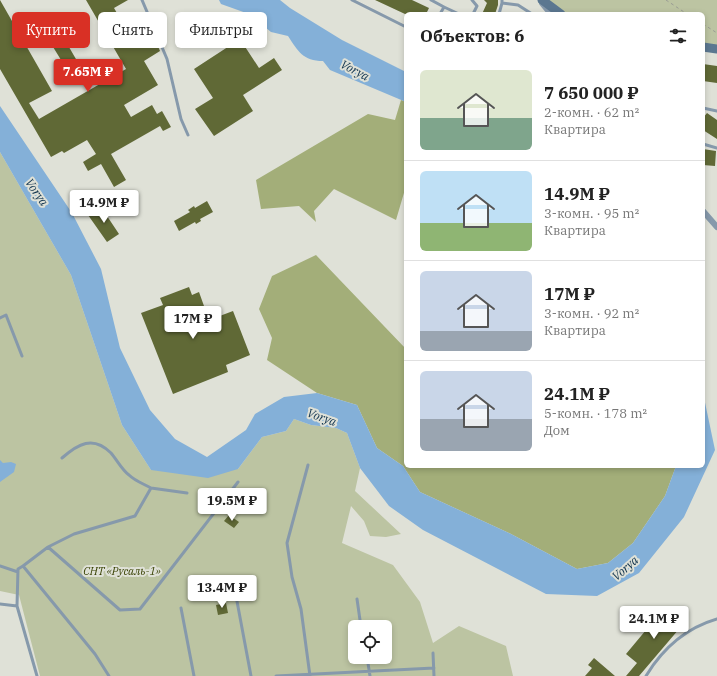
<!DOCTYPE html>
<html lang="ru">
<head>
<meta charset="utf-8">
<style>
  :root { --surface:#fff; --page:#f6f6f6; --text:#222; --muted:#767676; --line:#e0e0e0; --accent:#d93025 }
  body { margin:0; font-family:"IBM Plex Serif",serif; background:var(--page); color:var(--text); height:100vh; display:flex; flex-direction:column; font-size:15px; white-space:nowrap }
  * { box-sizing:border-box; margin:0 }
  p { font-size:13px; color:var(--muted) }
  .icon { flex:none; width:22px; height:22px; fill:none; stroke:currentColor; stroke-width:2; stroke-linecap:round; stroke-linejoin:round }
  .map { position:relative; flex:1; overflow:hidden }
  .sheet { position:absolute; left:404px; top:12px; width:301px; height:456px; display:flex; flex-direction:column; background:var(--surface); border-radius:6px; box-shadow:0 2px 6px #0003 }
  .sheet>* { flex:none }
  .banner { position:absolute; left:12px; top:12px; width:332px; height:36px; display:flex; gap:8px }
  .fabs { position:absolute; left:348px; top:620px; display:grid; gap:8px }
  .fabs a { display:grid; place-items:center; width:44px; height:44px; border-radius:6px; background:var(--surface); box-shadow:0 2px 6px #0003; font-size:20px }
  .price { position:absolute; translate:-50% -34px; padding:0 9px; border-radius:4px; background:#fff; color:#222; font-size:13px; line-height:26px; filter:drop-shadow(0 1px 2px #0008) }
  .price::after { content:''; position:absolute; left:50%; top:24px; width:12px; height:9px; margin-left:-6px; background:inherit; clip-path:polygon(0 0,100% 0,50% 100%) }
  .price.current { background:var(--accent); color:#fff }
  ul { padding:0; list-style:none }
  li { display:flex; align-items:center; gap:12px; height:100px; padding:0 16px }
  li+li { border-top:1px solid var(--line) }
  li span { display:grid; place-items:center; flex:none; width:112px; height:80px; border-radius:6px; color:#555 }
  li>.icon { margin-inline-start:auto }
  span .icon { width:48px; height:48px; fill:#fffc; stroke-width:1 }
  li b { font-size:17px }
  h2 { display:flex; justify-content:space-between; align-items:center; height:48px; padding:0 16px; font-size:17px }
  .tag { padding:0 14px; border-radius:6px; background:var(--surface); box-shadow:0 2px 6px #0003; font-size:14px; line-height:36px }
  .tag.current { background:var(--accent); color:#fff }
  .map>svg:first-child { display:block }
  .green { fill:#bcc4a2; fill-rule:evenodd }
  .forest { fill:#a3ae79 }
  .water { fill:#84b0d8 }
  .building { fill:#606936 }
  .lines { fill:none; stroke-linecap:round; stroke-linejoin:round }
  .path { stroke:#9a9c94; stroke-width:1; stroke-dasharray:3 3; stroke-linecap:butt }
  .service { stroke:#8699ab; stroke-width:3 }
  .minor { stroke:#8699ab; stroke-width:6 }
  .secondary { stroke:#5b7790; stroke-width:9 }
  .labels { text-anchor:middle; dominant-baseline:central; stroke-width:4; stroke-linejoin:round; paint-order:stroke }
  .park-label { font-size:11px; font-style:italic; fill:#374000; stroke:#dfe1d7 }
  .water-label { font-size:12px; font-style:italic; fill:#10334e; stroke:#dfe1d7 }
</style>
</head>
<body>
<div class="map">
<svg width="717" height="676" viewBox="0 0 717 676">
  <rect width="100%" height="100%" fill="#dfe1d7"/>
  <path class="green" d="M542,0H717V49L703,47V14H561Z
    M0,152L71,275L122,425L151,470L238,469L262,437L286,431L294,419L311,425L336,428L347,433L360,468L355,491L401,534L386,537L370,536L364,521L351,506L342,543L393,565L420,602L433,643L459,626L506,646L513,676H40L19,595L0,591ZM355,627H385V657H355Z"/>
  <path class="forest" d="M401,100L406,102V186L396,220L334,189L314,211L316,222L299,206L261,209L256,180L368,114L395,120Z
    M316,255L406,349V466H676L665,496L633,543L608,563L577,569L511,534L420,492L403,466L377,448L357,405L317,393L267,360L272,338L259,309L272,276Z"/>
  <path class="water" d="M219,0H280L290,8L342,40L406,72V102L330,70L323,61C303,61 298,51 288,36L271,32L249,14L221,4Z
    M0,106L72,213L101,269L120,348L150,410L175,439L207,457L246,430L255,414L284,397L317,393L357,405L377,448L403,466L420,492L511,534L577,569L608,563L633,543L665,496L676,466H703V393L715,450L684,517L639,573L597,596L546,594L423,530L389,506L360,468L347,433L336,428L311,425L294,419L286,431L262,437L238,469L208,478L151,470L122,425L71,275L0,152Z
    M0,460L3,463L11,462L16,464L14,472L0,482Z"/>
  <path class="building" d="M0,0L52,91L29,103L39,119L126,69L86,0H128L114,8L121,20L134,13L144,32L134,38L139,48L155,39L160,51L144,61L158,85L124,105L131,117L152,105L157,114L162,111L171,127L163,131L160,126L111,154L126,180L114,187L101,164L88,171L83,162L96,154L87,140L64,153L62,151L51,157L0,69Z
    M375,0H412L429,8L426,14H405Z
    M484,0H498V5L495,14H482L487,3Z
    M62,35L80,66L69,73L50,42Z
    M240,39L259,68L274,58L282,70L243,95L253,111L214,136L195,109L213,98L194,69Z
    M703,64L717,66V83L703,81Z
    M707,113L717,120V139L703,130V118Z
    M703,149L716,151L715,166L703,165Z
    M207,201L213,212L200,219L201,221L196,224L195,222L179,231L174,221L190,212L188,210L194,206L195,208Z
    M101,207L119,234L107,242L88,215Z
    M189,287L192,295L199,292L209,320L233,311L250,355L226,365L228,372L173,394L141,313L163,305L160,298Z
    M229,515L239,522L234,528L224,521Z
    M226,603L228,613L218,615L216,605Z
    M666,606L685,622L639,676H626L637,663L626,654Z
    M594,658L615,676H585L592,668L588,665Z"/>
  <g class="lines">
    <path class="path" d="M666,0L687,14
      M703,24L717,33"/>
    <path class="service" d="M142,0L167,59L181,119L188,135
      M352,0L406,27
      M431,0L444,7L440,14
      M472,0L477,6L473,14
      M502,0V3L518,5L532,14
      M444,7L459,14
      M499,14L502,3
      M703,108L717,111
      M703,144L717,148
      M0,318L6,315L22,356
      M308,465L287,543L292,577L301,609L310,676
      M151,488L187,493
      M48,547L74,534L135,516L151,488C144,484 135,481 129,475C122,470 117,460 111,453C93,435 78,444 62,458
      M0,566L18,572
      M23,566L48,547L120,610L140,609L238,482
      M236,596L251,676
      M357,599L361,627
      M0,604L17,606L37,676
      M17,606L18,569L23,566L95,654L109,676
      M181,608L194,676
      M433,653L434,676
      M367,657L370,676
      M276,676L434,668
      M646,676C663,648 686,628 717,619"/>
    <path class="minor" d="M542,3L551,14
      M703,211L717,227"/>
    <path class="secondary" d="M542,0L561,14
      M703,47L717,49"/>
  </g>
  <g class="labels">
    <g class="park-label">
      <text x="122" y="571">СНТ «Русаль-1»</text>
    </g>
    <g class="water-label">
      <text transform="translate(355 70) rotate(28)">Vorya</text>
      <text transform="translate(37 192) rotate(55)">Vorya</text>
      <text transform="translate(322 417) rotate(19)">Vorya</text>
      <text transform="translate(625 568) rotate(-41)">Vorya</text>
    </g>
  </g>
</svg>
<div class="fabs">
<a><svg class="icon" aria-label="locate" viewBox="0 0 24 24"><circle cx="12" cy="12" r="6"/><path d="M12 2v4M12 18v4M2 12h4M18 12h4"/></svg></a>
</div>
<b class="price current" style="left:88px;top:93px">7.65M ₽</b>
<b class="price" style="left:104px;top:224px">14.9M ₽</b>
<b class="price" style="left:193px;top:340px">17M ₽</b>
<b class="price" style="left:232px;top:522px">19.5M ₽</b>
<b class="price" style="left:222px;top:609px">13.4M ₽</b>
<b class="price" style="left:654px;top:640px">24.1M ₽</b>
<div class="banner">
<a class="tag current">Купить</a>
<a class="tag">Снять</a>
<a class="tag">Фильтры</a>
</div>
<section class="sheet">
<h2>Объектов: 6<svg class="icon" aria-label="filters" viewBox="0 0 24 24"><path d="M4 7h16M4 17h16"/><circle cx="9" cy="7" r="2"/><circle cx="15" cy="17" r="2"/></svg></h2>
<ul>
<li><span style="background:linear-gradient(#dfe7d0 60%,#7fa58c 0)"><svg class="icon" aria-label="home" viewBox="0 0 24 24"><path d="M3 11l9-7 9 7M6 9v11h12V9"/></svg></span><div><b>7 650 000 ₽</b><p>2-комн. · 62 m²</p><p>Квартира</p></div></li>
<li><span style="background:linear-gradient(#bfe0f5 65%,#8fb573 0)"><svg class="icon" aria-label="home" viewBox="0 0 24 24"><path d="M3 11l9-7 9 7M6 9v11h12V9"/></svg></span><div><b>14.9M ₽</b><p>3-комн. · 95 m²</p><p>Квартира</p></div></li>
<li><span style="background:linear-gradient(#c9d6e8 75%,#9aa5b1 0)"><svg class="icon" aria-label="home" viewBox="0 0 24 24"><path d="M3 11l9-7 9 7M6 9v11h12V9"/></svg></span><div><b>17M ₽</b><p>3-комн. · 92 m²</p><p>Квартира</p></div></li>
<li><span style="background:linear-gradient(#c9d6e8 60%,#9aa5b1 0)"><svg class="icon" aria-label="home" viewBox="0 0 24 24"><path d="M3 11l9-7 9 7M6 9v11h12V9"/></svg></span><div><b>24.1M ₽</b><p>5-комн. · 178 m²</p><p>Дом</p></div></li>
</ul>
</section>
</div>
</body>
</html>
